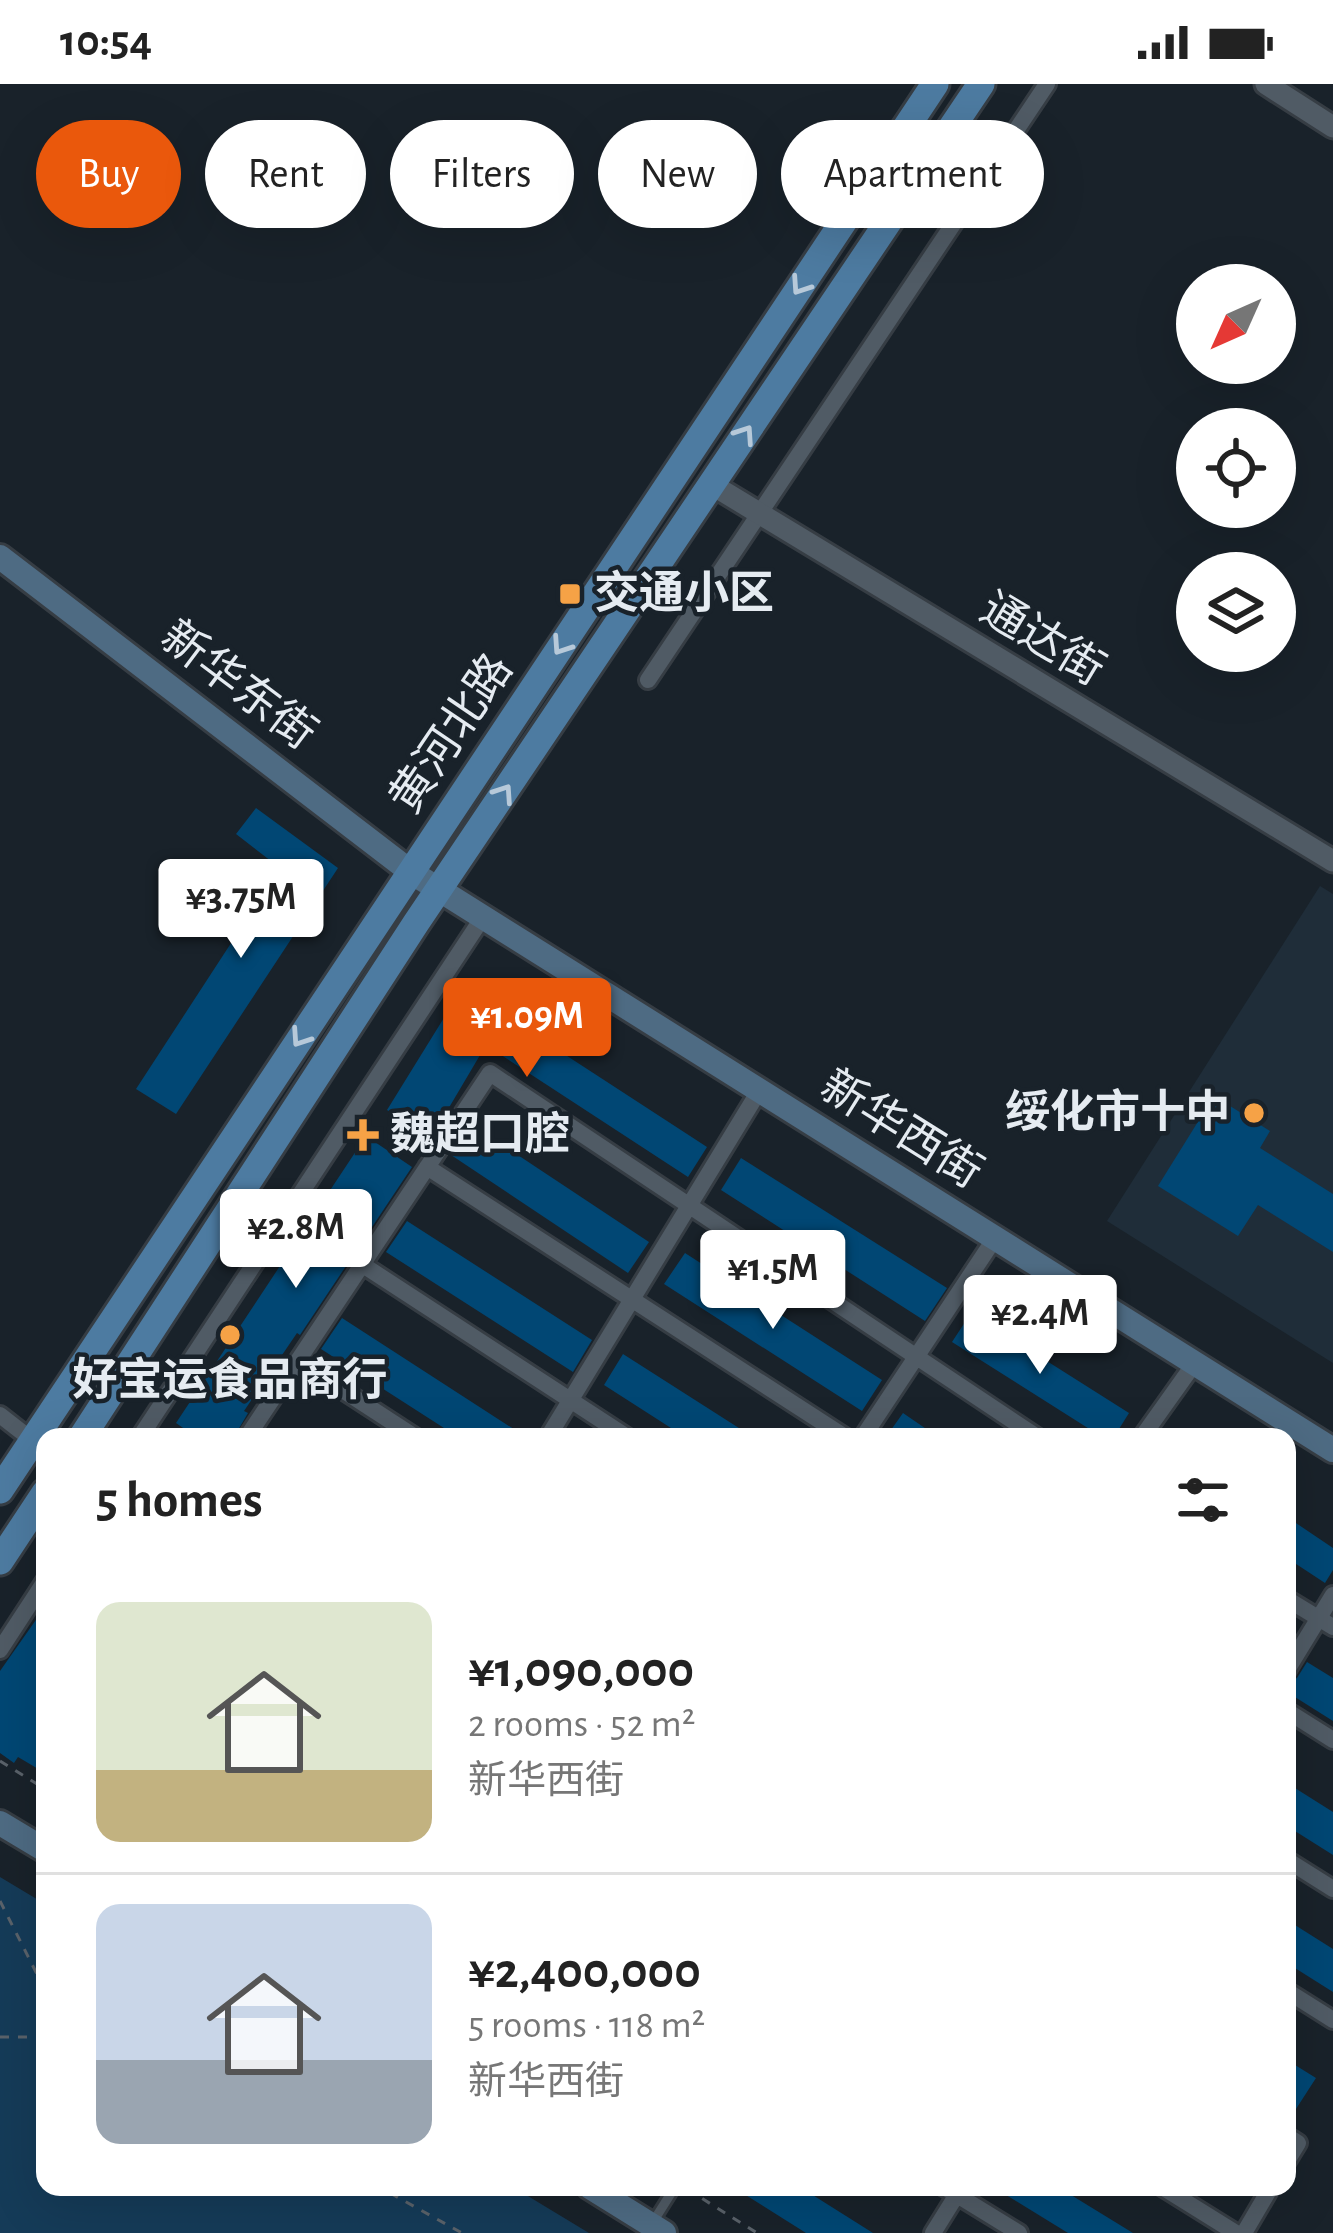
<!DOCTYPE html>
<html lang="en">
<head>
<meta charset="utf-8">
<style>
  :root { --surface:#fff; --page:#f2f2f2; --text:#222; --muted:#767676; --line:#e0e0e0; --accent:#ea580c }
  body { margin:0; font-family:"Alegreya Sans","Noto Sans SC",sans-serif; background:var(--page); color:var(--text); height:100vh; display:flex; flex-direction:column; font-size:45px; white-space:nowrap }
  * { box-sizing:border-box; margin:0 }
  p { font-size:39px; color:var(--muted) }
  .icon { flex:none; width:66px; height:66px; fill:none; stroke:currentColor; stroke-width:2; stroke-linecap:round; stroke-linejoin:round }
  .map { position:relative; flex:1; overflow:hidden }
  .drawer { position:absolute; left:36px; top:1344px; width:1260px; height:768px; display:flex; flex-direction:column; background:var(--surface); border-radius:24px; box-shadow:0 12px 48px #0002 }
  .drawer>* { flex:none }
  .guide { position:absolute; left:36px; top:36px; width:1263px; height:108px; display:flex; gap:24px }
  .needle { width:78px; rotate:225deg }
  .tools { position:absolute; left:1176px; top:180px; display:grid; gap:24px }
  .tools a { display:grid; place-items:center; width:120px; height:120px; border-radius:50%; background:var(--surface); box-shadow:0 12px 48px #0002; font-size:60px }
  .price { position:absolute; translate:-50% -102px; padding:0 27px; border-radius:12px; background:#fff; color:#222; font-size:39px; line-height:78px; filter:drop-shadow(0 3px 6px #0008) }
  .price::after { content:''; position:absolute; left:50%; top:72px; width:36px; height:27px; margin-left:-18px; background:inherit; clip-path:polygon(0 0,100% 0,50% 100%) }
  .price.selected { background:var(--accent); color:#fff }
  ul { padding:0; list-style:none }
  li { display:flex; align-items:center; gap:36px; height:300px; padding:0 60px }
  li+li { border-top:3px solid var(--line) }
  li span { display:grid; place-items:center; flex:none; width:336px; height:240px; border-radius:24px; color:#555 }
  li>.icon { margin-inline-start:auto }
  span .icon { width:144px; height:144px; fill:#fffc; stroke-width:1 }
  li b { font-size:51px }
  h2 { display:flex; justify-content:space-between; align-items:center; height:144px; padding:0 60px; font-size:51px }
  .chip { padding:0 42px; border-radius:54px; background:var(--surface); box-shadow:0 12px 48px #0002; font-size:42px; line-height:108px }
  .chip.selected { background:var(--accent); color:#fff }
  .status { display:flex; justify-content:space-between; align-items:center; height:84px; padding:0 60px; background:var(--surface); direction:ltr }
  .status svg { height:33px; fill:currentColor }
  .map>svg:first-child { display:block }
  .built { fill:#1f2d39 }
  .green { fill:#153b58 }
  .building { fill:#014774 }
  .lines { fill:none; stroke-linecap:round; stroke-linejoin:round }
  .service-casing { stroke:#363d44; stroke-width:15 }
  .minor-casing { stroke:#363d44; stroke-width:22 }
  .tertiary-casing { stroke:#363d44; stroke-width:27 }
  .secondary-casing { stroke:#363d44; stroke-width:30 }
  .primary-casing { stroke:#363d44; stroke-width:33 }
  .path { stroke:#5a626a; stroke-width:3; stroke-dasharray:9 9; stroke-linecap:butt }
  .service { stroke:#505b65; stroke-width:9 }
  .minor { stroke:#505b65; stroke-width:16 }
  .tertiary { stroke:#505b65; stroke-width:21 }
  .secondary { stroke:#4e6b83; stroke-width:24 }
  .primary { stroke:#4d7ba1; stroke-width:27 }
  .oneway { stroke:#b7c9d9 }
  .poi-dot { fill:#f6a246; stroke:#19222a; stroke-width:4.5 }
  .labels { text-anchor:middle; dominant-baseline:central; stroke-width:9; stroke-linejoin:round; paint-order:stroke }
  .poi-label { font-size:45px; font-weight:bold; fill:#e5ebf1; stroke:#19222a; text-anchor:start }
  .street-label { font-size:45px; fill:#e5ebf1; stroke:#19222a }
</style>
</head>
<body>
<div class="status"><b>10:54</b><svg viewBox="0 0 49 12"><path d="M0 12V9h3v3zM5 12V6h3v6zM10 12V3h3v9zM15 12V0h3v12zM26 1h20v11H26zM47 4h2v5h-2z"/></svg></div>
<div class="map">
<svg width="1333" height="2149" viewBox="0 0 1333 2149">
  <rect width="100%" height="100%" fill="#19222a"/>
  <path class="built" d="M1320,802L1333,810V1279L1107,1137Z"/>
  <path class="green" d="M0,1793L45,1820V2103H513L589,2149H0Z"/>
  <path class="building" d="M256,724L338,784L176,1030L136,1005L280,784L236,750Z
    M485,909L509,924L504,931L707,1063L688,1093L486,961L431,1054L387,1026L455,916Z
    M1214,1012L1270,1047L1260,1064L1333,1110V1168L1258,1121L1238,1152L1158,1102Z
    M471,1040L649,1158L628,1189L451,1071Z
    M366,1052L412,1083L300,1251L297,1249L244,1327L248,1329L234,1353H196L176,1339Z
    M741,1074L947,1204L925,1237L721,1106Z
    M407,1137L592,1256L573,1288L386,1168Z
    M685,1169L882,1296L862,1327L664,1200Z
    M971,1229L1129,1329L1114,1353H1102L952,1258Z
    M342,1234L526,1353H458L321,1265Z
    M623,1270L753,1353H685L604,1301Z
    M903,1329L938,1353H886Z
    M1287,1433L1333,1464V1486L1325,1499L1287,1474Z
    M45,1523V1689L18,1673L14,1679L0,1669V1587Z
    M1307,1578L1333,1594V1637L1287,1608V1599L1297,1594Z
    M1287,1699L1333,1728V1771L1287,1742Z
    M1287,1836L1333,1865V1908L1287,1879Z
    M1287,1976L1316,1994L1296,2025L1287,2019Z
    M733,2103H800L873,2149H806Z
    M993,2103H1058L1133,2149H1068Z"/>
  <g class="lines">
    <g class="service-casing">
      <path id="service" d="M651,2141L675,2103"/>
    </g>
    <g class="minor-casing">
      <path id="minor" d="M648,596L1047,0
        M427,1083L845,1353
        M363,1181L627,1353
        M298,1277L415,1353
        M0,1331L32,1356
        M140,1353L483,833
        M247,1353L490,989L1037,1353
        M548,1353L759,1007
        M863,1353L995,1154
        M1142,1353L1194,1280
        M1287,1515L1333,1543
        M0,1566L45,1497
        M1287,1586L1333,1511
        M1287,1627L1333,1656
        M1287,1776L1333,1805
        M1287,1907L1333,1936
        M1287,2052L1298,2059L1287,2077
        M944,2103L1019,2149
        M1162,2103L1236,2149
        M933,2149L961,2104
        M1244,2149L1271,2103"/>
    </g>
    <g class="tertiary-casing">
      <path id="tertiary" d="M1266,0L1333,43
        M711,400L1333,777"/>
    </g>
    <g class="secondary-casing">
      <path id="secondary" d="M0,473L411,788L1333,1366
        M0,1739L45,1766
        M590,2103L664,2149"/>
    </g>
    <g class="primary-casing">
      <path id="primary" d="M82,1353L416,839L981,0
        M0,1406L935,0
        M0,1477L45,1409"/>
    </g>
    <path class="path" d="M0,1677L45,1705
      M0,1817L45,1906
      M0,1953H45
      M687,2105L757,2149
      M390,2109L462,2149"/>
    <use href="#service" class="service"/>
    <use href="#minor" class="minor"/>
    <use href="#tertiary" class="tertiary"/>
    <use href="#secondary" class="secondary"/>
    <use href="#primary" class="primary"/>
  </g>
  <defs><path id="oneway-chevron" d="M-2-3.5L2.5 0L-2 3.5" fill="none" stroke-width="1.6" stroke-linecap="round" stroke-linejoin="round" transform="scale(3)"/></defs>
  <g class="oneway">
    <use href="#oneway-chevron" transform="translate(800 202) rotate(124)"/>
    <use href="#oneway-chevron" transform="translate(745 350) rotate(-56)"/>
    <use href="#oneway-chevron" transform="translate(561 562) rotate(124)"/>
    <use href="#oneway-chevron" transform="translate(504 709) rotate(-56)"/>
    <use href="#oneway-chevron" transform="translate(300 954) rotate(124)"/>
  </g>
  <g class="poi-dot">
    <rect x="558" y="498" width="24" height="24" rx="6"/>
    <circle cx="1254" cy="1029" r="12"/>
    <path d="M357 1033h12v12h12v12h-12v12h-12v-12h-12v-12h12z"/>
    <circle cx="230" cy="1251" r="12"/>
  </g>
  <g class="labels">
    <g class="poi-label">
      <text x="594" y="510">交通小区</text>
      <text x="1230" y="1029" text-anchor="end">绥化市十中</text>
      <text x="390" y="1051">魏超口腔</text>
      <text x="230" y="1297" text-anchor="middle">好宝运食品商行</text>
    </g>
    <g class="street-label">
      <text transform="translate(1042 556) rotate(31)">通达街</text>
      <text transform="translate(238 602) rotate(37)">新华东街</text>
      <text transform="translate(452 650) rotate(-56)">黄河北路</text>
      <text transform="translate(901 1046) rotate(32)">新华西街</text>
    </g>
  </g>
</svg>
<div class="tools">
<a><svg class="needle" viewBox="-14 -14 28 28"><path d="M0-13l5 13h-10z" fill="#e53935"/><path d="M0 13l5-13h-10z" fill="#767676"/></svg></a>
<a><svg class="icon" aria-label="locate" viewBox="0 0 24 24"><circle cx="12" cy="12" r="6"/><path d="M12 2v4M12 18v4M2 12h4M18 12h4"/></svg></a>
<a><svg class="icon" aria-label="layers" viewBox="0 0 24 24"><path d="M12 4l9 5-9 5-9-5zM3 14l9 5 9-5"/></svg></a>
</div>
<b class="price" style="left:241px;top:877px">¥3.75M</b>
<b class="price selected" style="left:527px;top:996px">¥1.09M</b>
<b class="price" style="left:296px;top:1207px">¥2.8M</b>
<b class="price" style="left:773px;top:1248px">¥1.5M</b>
<b class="price" style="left:1040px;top:1293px">¥2.4M</b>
<div class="guide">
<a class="chip selected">Buy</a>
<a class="chip">Rent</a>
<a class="chip">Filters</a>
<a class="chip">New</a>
<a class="chip">Apartment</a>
</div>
<section class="drawer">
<h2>5 homes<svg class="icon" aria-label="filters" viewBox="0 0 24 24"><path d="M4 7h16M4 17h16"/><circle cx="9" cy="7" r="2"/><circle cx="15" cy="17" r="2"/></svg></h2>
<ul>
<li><span style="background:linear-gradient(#dfe7d0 70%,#c2b280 0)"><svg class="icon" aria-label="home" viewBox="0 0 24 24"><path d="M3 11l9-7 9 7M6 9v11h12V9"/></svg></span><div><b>¥1,090,000</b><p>2 rooms · 52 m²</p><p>新华西街</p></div></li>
<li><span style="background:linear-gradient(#c9d6e8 65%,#9aa5b1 0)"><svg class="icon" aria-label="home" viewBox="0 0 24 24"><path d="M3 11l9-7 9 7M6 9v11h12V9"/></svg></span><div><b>¥2,400,000</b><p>5 rooms · 118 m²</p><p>新华西街</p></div></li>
</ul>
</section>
</div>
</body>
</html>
